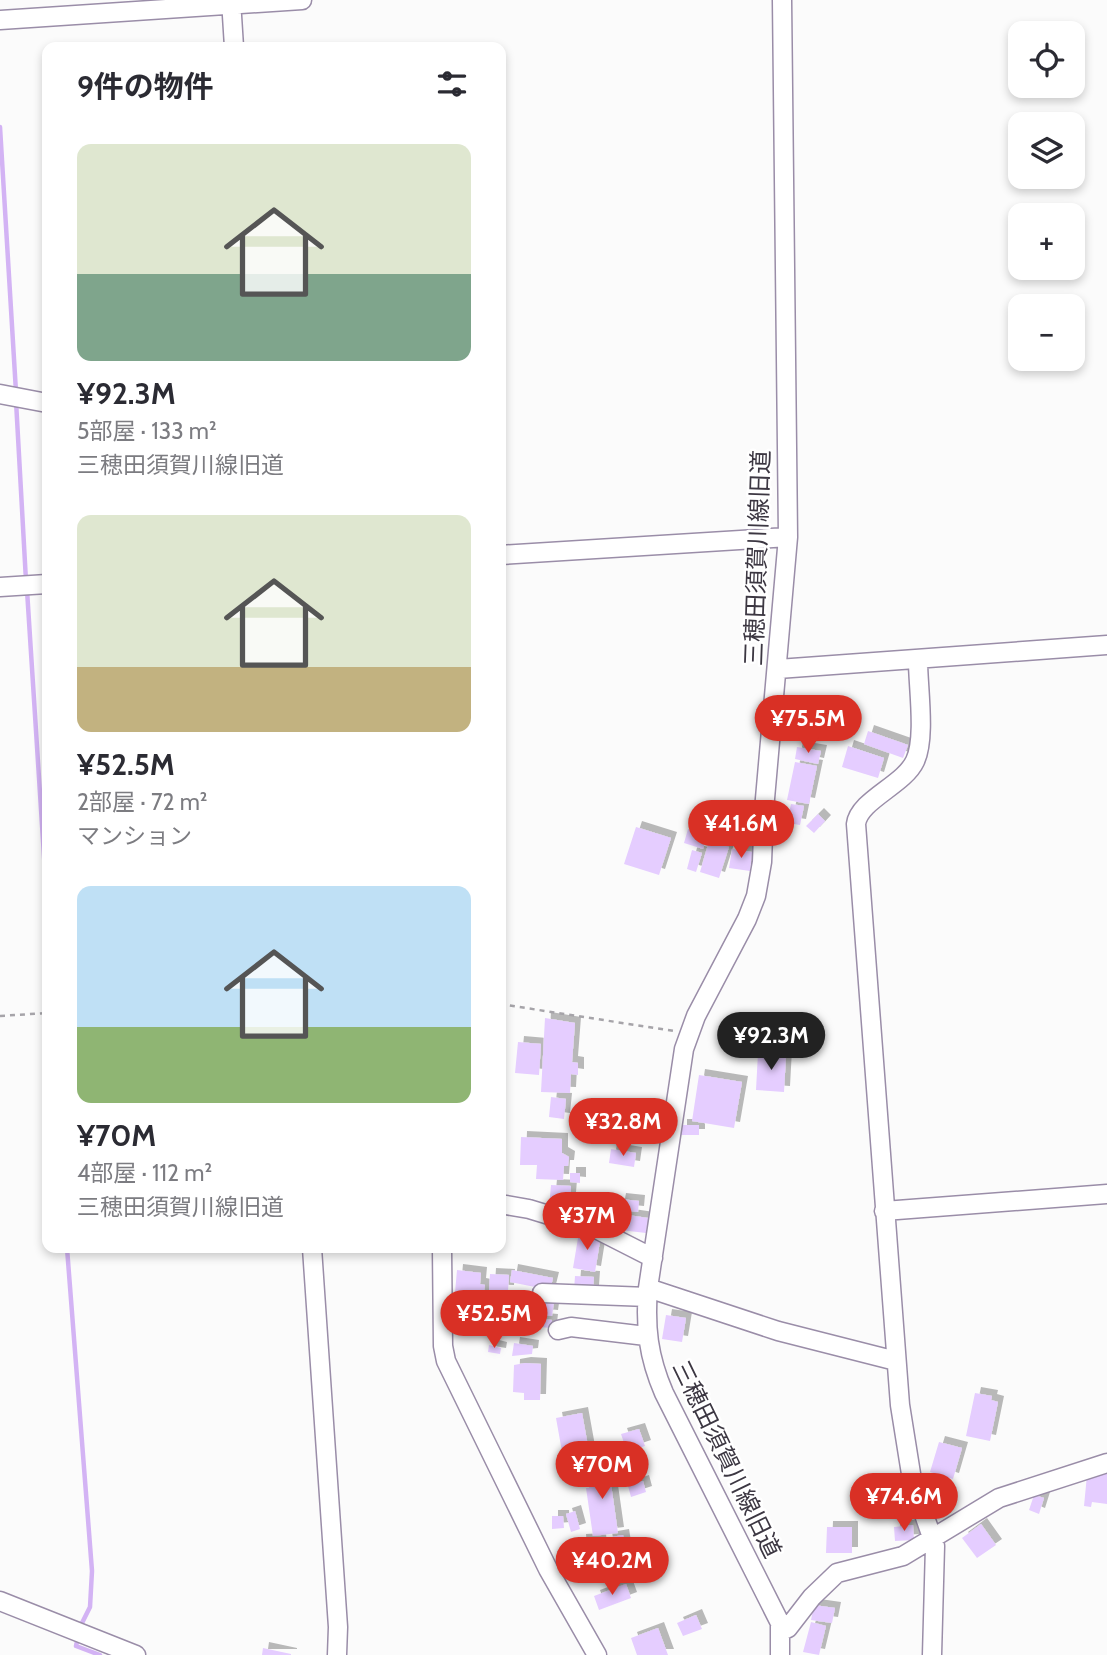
<!DOCTYPE html>
<html lang="ja">
<head>
<meta charset="utf-8">
<style>
  :root { --surface:#fff; --page:#f7f7f7; --text:#2b2b33; --muted:#7c7c81; --accent:#d93025 }
  body { margin:0; font-family:Cabin,"Noto Sans JP",sans-serif; background:var(--page); color:var(--text); height:100vh; display:flex; flex-direction:column; font-size:26px; white-space:nowrap }
  * { box-sizing:border-box; margin:0 }
  p { font-size:23px; color:var(--muted) }
  .icon { flex:none; width:38px; height:38px; fill:none; stroke:currentColor; stroke-width:2; stroke-linecap:round; stroke-linejoin:round }
  .map { position:relative; flex:1; overflow:hidden }
  .drawer { position:absolute; left:42px; top:42px; width:464px; height:1211px; display:flex; flex-direction:column; background:var(--surface); border-radius:14px; box-shadow:0 4px 10px #0003 }
  .drawer>* { flex:none }
  .fabs { position:absolute; left:1008px; top:21px; display:grid; gap:14px }
  .fabs a { display:grid; place-items:center; width:77px; height:77px; border-radius:14px; background:var(--surface); box-shadow:0 4px 10px #0003; font-size:35px }
  .price { position:absolute; translate:-50% -60px; padding:0 16px; border-radius:24px; background:var(--accent); color:#fff; font-size:23px; line-height:46px; filter:drop-shadow(0 2px 4px #0008) }
  .price::after { content:''; position:absolute; left:50%; top:42px; width:21px; height:16px; margin-left:-10px; background:inherit; clip-path:polygon(0 0,100% 0,50% 100%) }
  .price.current { background:#222; color:#fff }
  ul { padding:0; list-style:none }
  li { display:grid; align-content:center; gap:14px; height:371px; padding:0 35px }
  li span { display:grid; place-items:center; height:217px; border-radius:14px; color:#555 }
  li>.icon { margin-inline-start:auto }
  span .icon { width:126px; height:126px; fill:#fffc; stroke-width:1 }
  li b { font-size:30px }
  h2 { display:flex; justify-content:space-between; align-items:center; height:84px; padding:0 35px; font-size:30px }
  .map>svg:first-child { display:block }
  .lines { fill:none; stroke-linecap:round; stroke-linejoin:round }
  .stream { stroke:#d3b3f4; stroke-width:4.5 }
  .building { fill:#e5cdff; filter:url(#shadow) }
  .street-casing { stroke:#9a8da8; stroke-width:21 }
  .path { stroke:#a6a4a9; stroke-width:2.5; stroke-dasharray:5 5; stroke-linecap:butt }
  .street { stroke:#fff; stroke-width:18 }
  .labels { text-anchor:middle; dominant-baseline:central; stroke-width:5; stroke-linejoin:round; paint-order:stroke }
  .street-label { font-size:24px; fill:#3c3742; stroke:#fff }
</style>
</head>
<body>
<div class="map">
<svg width="1107" height="1655" viewBox="0 0 1107 1655">
  <defs>
    <filter id="shadow"><feDropShadow dx="6" dy="-6" stdDeviation="0" flood-color="#0004"/></filter>
  </defs>
  <rect width="100%" height="100%" fill="#fbfbfb"/>
  <g class="lines">
    <path class="stream" d="M0,127L16,392
      M16,401L26,581
      M27,590L47,903
      M67,1248L92,1571L90,1607L79,1629
      M78,1637L76,1646L100,1655"/>
  </g>
  <path class="building" d="M868,731L908,745L903,758L864,744Z
    M848,746L884,758L878,778L842,767Z
    M797,747L821,751L818,764L795,759Z
    M795,762L817,766L809,804L787,800Z
    M791,804L804,806L800,825L787,823Z
    M818,814L825,821L814,833L806,826Z
    M636,827L671,838L659,875L624,864Z
    M688,829L707,835L703,849L684,843Z
    M709,841L729,847L719,878L700,872Z
    M732,849L752,852L750,871L729,868Z
    M692,850L702,853L696,872L687,869Z
    M545,1018L575,1023L572,1062L578,1063V1075L571,1074L570,1093L541,1092Z
    M518,1042L541,1044L539,1075L515,1073Z
    M758,1053L786,1055L784,1092L756,1090Z
    M699,1075L742,1082L734,1128L692,1121Z
    M551,1097L566,1099L564,1119L549,1117Z
    M681,1125H699V1135H681Z
    M521,1137L562,1139V1153L569,1157L568,1166H564L563,1180L536,1179L537,1165H520Z
    M611,1149L636,1153L634,1167L609,1163Z
    M570,1173H580V1183L570,1182Z
    M551,1185L571,1186L569,1210L549,1208Z
    M620,1199L639,1201L638,1212L618,1210Z
    M594,1210L648,1218L646,1233L603,1228L604,1221L592,1219Z
    M579,1232L601,1235L595,1272L573,1268Z
    M457,1270L481,1273L480,1284L485,1285L484,1292L494,1293L492,1307L454,1304Z
    M512,1270L553,1278L550,1290L510,1282Z
    M490,1274L509,1275L508,1291L489,1290Z
    M575,1276L594,1277L593,1291L574,1290Z
    M525,1298L554,1302L552,1316L523,1313Z
    M666,1315L686,1318L682,1342L662,1339Z
    M540,1319L552,1320L551,1328L539,1327Z
    M514,1343L533,1346L532,1354L512,1356Z
    M489,1345L501,1348L500,1354L488,1352Z
    M525,1363L541,1364L540,1400H524V1393L513,1392L514,1365Z
    M975,1393L992,1396L991,1400L998,1402L990,1441L966,1436Z
    M582,1413L590,1457H595L597,1468L571,1473L569,1462L564,1463L556,1418Z
    M639,1429L645,1446L627,1452L621,1434Z
    M939,1442L962,1448L953,1479L930,1472Z
    M613,1448L616,1460L599,1464L596,1451Z
    M618,1467L620,1482L611,1484L618,1533L593,1536L586,1488H589L587,1471Z
    M1107,1470V1504L1092,1502L1091,1507L1084,1506L1087,1475Z
    M643,1481L646,1492L631,1497L628,1486Z
    M1034,1495L1044,1498L1039,1514L1029,1510Z
    M575,1511L580,1529L571,1532L566,1514Z
    M552,1516H563L564,1528L552,1529Z
    M981,1524L996,1545L977,1558L962,1538Z
    M913,1525L914,1540L895,1541L894,1527Z
    M827,1527H852V1553H826Z
    M623,1535L626,1553L619,1554L621,1560L610,1562L606,1538Z
    M600,1539L601,1552L581,1554L580,1540Z
    M643,1551L645,1560L628,1564L626,1554Z
    M626,1584L631,1598L599,1610L594,1596Z
    M814,1605L835,1608L832,1623L811,1620Z
    M696,1615L702,1629L683,1636L677,1623Z
    M811,1622L826,1626L819,1655L803,1652Z
    M658,1628L668,1655H637L631,1638Z
    M263,1648L291,1654V1655H262Z"/>
  <g class="lines">
    <g class="street-casing">
      <path id="street" d="M231,0L234,47
        M0,20L302,0
        M0,394L47,403
        M500,555L788,537
        M0,587L47,584
        M918,661C918,687 926,738 915,761C904,785 859,800 856,824L900,1405L912,1480L935,1546L932,1655
        M778,669L1107,645
        M500,1204L529,1209L598,1230L653,1258
        M884,1211L1107,1194
        M312,1248L338,1627L337,1655
        M442,1248L443,1346L446,1361L548,1569L597,1655
        M648,1288L778,1331L896,1361
        M542,1293L648,1297
        M558,1330L571,1327L646,1336
        M0,1601L136,1655
        M782,1631L788,1628L812,1597L837,1573L903,1556L999,1498L1107,1463
        M780,1655V1623L664,1393C648,1356 645,1327 648,1288L684,1049L696,1016L747,919L756,896L762,862L764,810L788,537L782,0"/>
    </g>
    <path class="path" d="M500,1004L674,1031
      M0,1016L47,1013"/>
    <use href="#street" class="street"/>
  </g>
  <g class="labels">
    <g class="street-label">
      <text transform="translate(757 558) rotate(-88)">三穂田須賀川線旧道</text>
      <text transform="translate(727 1459) rotate(64)">三穂田須賀川線旧道</text>
    </g>
  </g>
</svg>
<div class="fabs">
<a><svg class="icon" aria-label="locate" viewBox="0 0 24 24"><circle cx="12" cy="12" r="6"/><path d="M12 2v4M12 18v4M2 12h4M18 12h4"/></svg></a>
<a><svg class="icon" aria-label="layers" viewBox="0 0 24 24"><path d="M12 4l9 5-9 5-9-5zM3 14l9 5 9-5"/></svg></a>
<a>+</a>
<a>−</a>
</div>
<b class="price" style="left:808px;top:755px">¥75.5M</b>
<b class="price" style="left:741px;top:860px">¥41.6M</b>
<b class="price current" style="left:771px;top:1072px">¥92.3M</b>
<b class="price" style="left:623px;top:1158px">¥32.8M</b>
<b class="price" style="left:587px;top:1252px">¥37M</b>
<b class="price" style="left:494px;top:1350px">¥52.5M</b>
<b class="price" style="left:602px;top:1501px">¥70M</b>
<b class="price" style="left:904px;top:1533px">¥74.6M</b>
<b class="price" style="left:612px;top:1597px">¥40.2M</b>
<section class="drawer">
<h2>9件の物件<svg class="icon" aria-label="filters" viewBox="0 0 24 24"><path d="M4 7h16M4 17h16"/><circle cx="9" cy="7" r="2"/><circle cx="15" cy="17" r="2"/></svg></h2>
<ul>
<li><span style="background:linear-gradient(#dfe7d0 60%,#7fa58c 0)"><svg class="icon" aria-label="home" viewBox="0 0 24 24"><path d="M3 11l9-7 9 7M6 9v11h12V9"/></svg></span><div><b>¥92.3M</b><p>5部屋 · 133 m²</p><p>三穂田須賀川線旧道</p></div></li>
<li><span style="background:linear-gradient(#dfe7d0 70%,#c2b280 0)"><svg class="icon" aria-label="home" viewBox="0 0 24 24"><path d="M3 11l9-7 9 7M6 9v11h12V9"/></svg></span><div><b>¥52.5M</b><p>2部屋 · 72 m²</p><p>マンション</p></div></li>
<li><span style="background:linear-gradient(#bfe0f5 65%,#8fb573 0)"><svg class="icon" aria-label="home" viewBox="0 0 24 24"><path d="M3 11l9-7 9 7M6 9v11h12V9"/></svg></span><div><b>¥70M</b><p>4部屋 · 112 m²</p><p>三穂田須賀川線旧道</p></div></li>
</ul>
</section>
</div>
</body>
</html>
